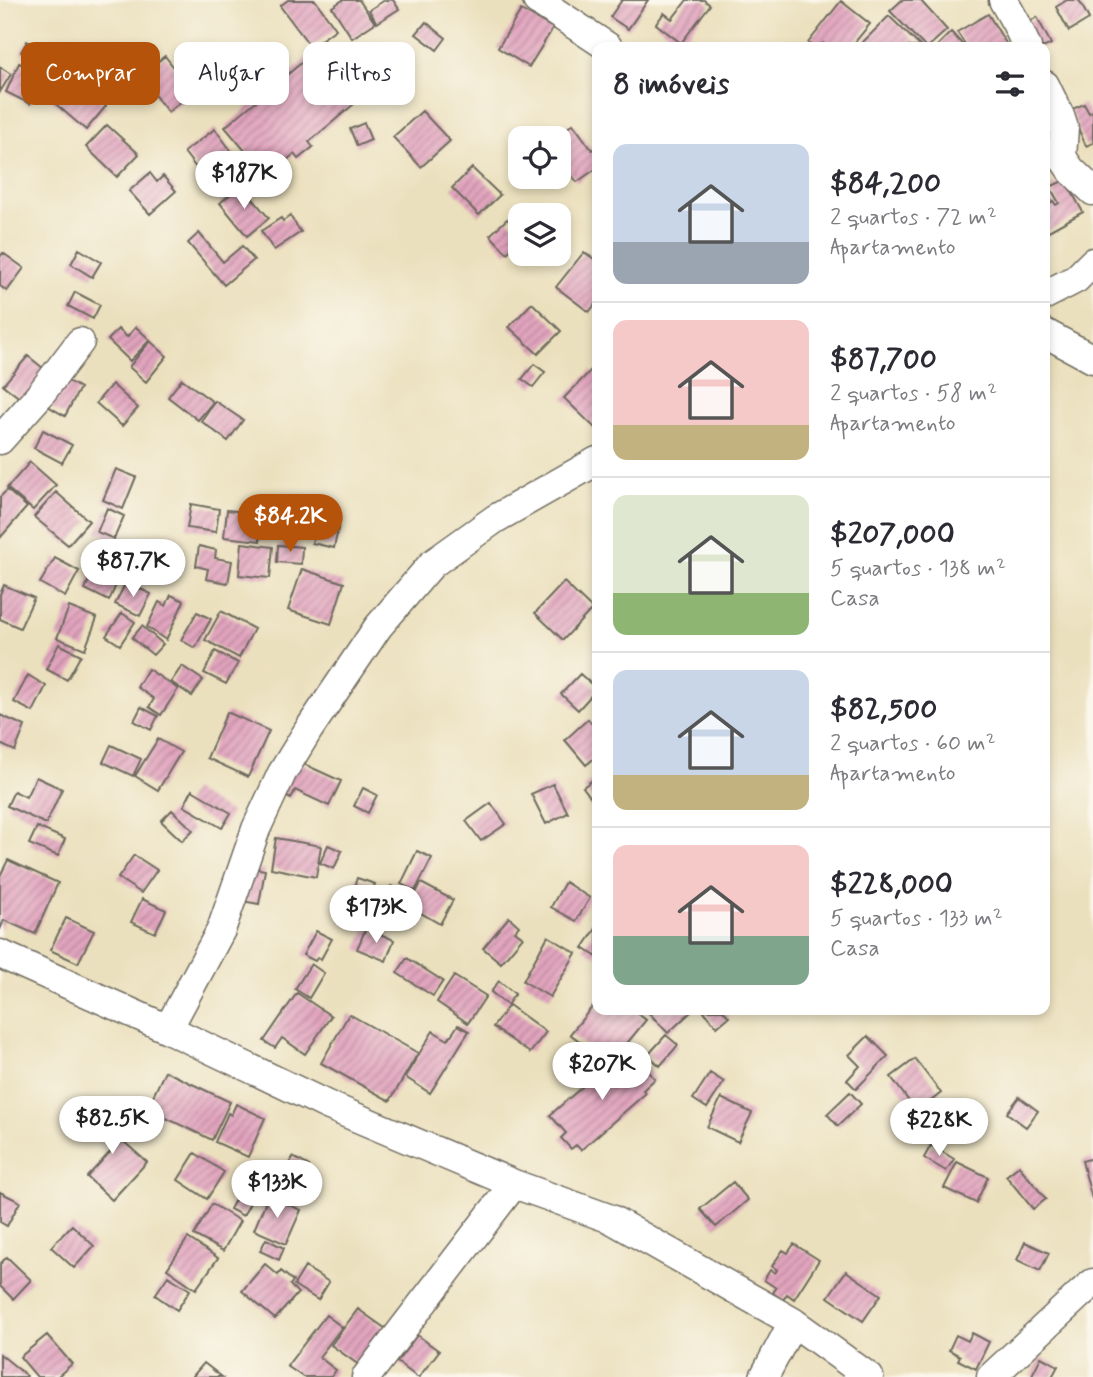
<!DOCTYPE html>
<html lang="pt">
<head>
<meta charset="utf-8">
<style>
  :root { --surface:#fff; --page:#f2f2f3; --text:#2b2b33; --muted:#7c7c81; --line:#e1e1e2; --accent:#b45309 }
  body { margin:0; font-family:Mynerve,sans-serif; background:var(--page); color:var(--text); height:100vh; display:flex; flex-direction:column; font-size:26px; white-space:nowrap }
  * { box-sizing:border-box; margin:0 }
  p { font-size:23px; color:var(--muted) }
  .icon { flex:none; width:38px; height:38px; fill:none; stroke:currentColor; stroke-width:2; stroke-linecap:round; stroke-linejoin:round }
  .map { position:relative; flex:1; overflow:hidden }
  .panel { position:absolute; left:592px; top:42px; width:458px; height:973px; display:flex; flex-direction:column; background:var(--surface); border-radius:14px; box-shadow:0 4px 10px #0003 }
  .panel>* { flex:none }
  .top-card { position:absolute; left:21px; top:42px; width:466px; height:63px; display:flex; gap:14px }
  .tools { position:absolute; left:508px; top:126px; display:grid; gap:14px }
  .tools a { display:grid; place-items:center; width:63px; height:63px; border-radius:14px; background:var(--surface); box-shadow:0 4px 10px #0003; font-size:35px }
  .price { position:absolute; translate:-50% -60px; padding:0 16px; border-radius:24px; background:#fff; color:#222; font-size:23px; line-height:46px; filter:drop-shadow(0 2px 4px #0008) }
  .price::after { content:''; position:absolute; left:50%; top:42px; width:21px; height:16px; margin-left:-10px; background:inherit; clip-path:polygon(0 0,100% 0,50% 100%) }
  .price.on { background:var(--accent); color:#fff }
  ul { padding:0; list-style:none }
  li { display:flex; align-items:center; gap:21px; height:175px; padding:0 21px }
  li+li { border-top:2px solid var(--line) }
  li span { display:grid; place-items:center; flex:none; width:196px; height:140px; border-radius:14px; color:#555 }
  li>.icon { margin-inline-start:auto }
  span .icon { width:84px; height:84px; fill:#fffc; stroke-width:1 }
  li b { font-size:30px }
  h2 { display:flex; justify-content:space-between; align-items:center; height:84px; padding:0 21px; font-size:30px }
  .tag { padding:0 24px; border-radius:14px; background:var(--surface); box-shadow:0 4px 10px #0003; font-size:24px; line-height:63px }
  .tag.on { background:var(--accent); color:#fff }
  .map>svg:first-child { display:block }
  .building { fill:url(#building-hatch) }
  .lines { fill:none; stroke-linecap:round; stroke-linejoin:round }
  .minor-casing { stroke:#6e6a5e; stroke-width:31 }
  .minor { stroke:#fff; stroke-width:28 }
</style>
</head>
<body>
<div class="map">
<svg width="1093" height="1377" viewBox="0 0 1093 1377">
  <defs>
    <pattern id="building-hatch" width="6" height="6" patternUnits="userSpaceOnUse" patternTransform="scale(1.75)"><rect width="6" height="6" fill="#e2a4be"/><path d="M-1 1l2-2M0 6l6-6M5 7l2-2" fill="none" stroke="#b7869b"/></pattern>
  </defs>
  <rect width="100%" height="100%" fill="#fbf7ec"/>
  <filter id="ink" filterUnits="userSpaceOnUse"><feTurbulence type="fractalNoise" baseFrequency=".0143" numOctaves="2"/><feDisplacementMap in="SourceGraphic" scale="14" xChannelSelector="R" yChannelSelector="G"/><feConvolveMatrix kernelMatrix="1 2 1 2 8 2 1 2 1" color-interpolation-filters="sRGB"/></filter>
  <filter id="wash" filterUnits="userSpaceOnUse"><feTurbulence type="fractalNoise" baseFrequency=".00686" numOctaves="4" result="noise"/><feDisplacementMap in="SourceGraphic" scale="28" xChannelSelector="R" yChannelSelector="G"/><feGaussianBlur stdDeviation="1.57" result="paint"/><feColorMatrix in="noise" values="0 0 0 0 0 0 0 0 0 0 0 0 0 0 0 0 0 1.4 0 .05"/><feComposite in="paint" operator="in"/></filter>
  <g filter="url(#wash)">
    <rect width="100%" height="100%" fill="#ebe0bd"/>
    <g id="blocks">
      <path class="building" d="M288,0H315L336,29L311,47L280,6Z
        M343,0H359L375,23L352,38L332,7Z
        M385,0H393L399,9L377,23L369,10Z
        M622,0H648L628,29L610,17Z
        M687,0H704L710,5L681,43L656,24L664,13L672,19Z
        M902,0H920L947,30L928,47H925L890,11Z
        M1067,0H1079L1089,19L1069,31L1056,7Z
        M841,1L870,24L851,47H829L823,43L819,47H813L808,43Z
        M521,10L553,28L529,67L498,48Z
        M988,14L1007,45L1004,47H967L957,32Z
        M889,16L921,47H858Z
        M1037,17L1051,44L1045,47H1036L1024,25Z
        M426,22L446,38L437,50L416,34Z
        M951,32L962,44L959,47H936Z
        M27,41L50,54L43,65L21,52Z
        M139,46L151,60L134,73L123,60Z
        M312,54L354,104L309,142L313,147L298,159L294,154L267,177L225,127Z
        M165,56L193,92L168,112L139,76Z
        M19,63L44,75L30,104L6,92Z
        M230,63L233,67L239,63L248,75L220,95L208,79Z
        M0,67L11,74L0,92Z
        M71,76L106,106L86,130L51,100Z
        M1084,104L1089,113L1093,111V143L1086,146L1070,110Z
        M422,111L450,141L421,167L393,137Z
        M364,123L371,140L357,146L350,129Z
        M573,124L592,150L597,147V168L577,182L558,157V138H554Z
        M107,125L139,154L117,177L86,147Z
        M215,129L238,160L207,182L184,152Z
        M472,168L500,195L479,215L452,188Z
        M150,173L157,182L163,176L176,191L150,214L129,191Z
        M1065,180L1083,212L1045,233V205L1053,201L1056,205L1059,203L1050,187Z
        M241,185L269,218L247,236L220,203Z
        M290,216L301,232L274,250L261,231L281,218L283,221Z
        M507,219L520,231V241L507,253L490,235Z
        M199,233L223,262L242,246L254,260L224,285L188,243Z
        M79,249L101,262L92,277L71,264Z
        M584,252L597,261V302L589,312L556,287Z
        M3,253L24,268L7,291L0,286V257Z
        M75,292L100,305L93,319L68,306Z
        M532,303L561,331L538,354L509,327Z
        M136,327L150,340L130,361L108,340L118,329L127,337Z
        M150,341L167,356L146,382L129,367Z
        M28,356L49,373L25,402L3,385Z
        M534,364L545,372L533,387L522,379Z
        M591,370L597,375V430L564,398Z
        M62,378L80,388L65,416L48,406Z
        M182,379L213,402L198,420L168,397Z
        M112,384L138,408L122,426L96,403Z
        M215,401L243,420L228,441L201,421Z
        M43,430L72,445L62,463L34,448Z
        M30,462L56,485L33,510L7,488Z
        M116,469L136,477L123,509L103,500Z
        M7,490L27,507L0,538V497Z
        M56,492L89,521L68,545L34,517Z
        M191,504L219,509L216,532L187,528Z
        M107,508L124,516L114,539L97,532Z
        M227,510L263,514L260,541L224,537Z
        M318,516L340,520L334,548L312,543Z
        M242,543L273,547L270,578L239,575Z
        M278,545L302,547L301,564L277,562Z
        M199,546L216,550L215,558L232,561L228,583L206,579L208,569L196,566Z
        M150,553L166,562L158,576L143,568Z
        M55,558L79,571L65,597L40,583Z
        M95,566L119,578L109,601L85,589Z
        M302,569L344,583L331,624L288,610Z
        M126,582L151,594L140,616L115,604Z
        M564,582L592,609L563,640L535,613Z
        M4,585L34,598L20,628L0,619V594Z
        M171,595L184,601L166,640L147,627L159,602L166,606Z
        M69,607L97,618L85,649L57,638Z
        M221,611L254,629L239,658L205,640Z
        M197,612L211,619L195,648L181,640Z
        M122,613L135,622L120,645L106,636Z
        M142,626L163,644L153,655L132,638Z
        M59,644L81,655L67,680L46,669Z
        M215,651L238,663L226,684L204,673Z
        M182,666L203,680L192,696L171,682Z
        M148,669L178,689L161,715L149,707L154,699L137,687Z
        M580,674L597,689L578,710L561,694Z
        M28,675L46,686L33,712L14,702Z
        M141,707L158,716L151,730L134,721Z
        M227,712L269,731L248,777L207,758Z
        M0,715L25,726L15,751L0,744Z
        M588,719L597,730V756L586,765L565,740Z
        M158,739L181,752L158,790L135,776Z
        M111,745L141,759L133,776L103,762Z
        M295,760L341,781L329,806L295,790L291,799L280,793Z
        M36,777L62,789L46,824L7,806L14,791L26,797Z
        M597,777V806L583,787Z
        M553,784L568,813L546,824L531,794Z
        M363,788L377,795L368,813L354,806Z
        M192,790L231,813L222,828L184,806Z
        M491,803L506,824L481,841L466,821Z
        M172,810L193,830L182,841L161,821Z
        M37,827L65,839L58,856L29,844Z
        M276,838L321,846L316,877L271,868Z
        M328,845L342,851L334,869L320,863Z
        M417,851L432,858L415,891L401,884Z
        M134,855L157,870L141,893L118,878Z
        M8,860L58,883L35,934L4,920L0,930V876Z
        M248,867L265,870L259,904L242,901Z
        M357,878L375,884L364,916L346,910Z
        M565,882L590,898L576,921L551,907Z
        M421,883L453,900L440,924L409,906Z
        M391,886L407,894L393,925L377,918Z
        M142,899L166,910L155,933L131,922Z
        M509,917L519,926L515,931L523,937L501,963L483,948Z
        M66,918L94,931L78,963L50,950Z
        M597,927V957L583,948Z
        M366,928L394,940L386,961L357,949Z
        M316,931L332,939L321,959L318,957L315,961L303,955Z
        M548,936L576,953L550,997L523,981Z
        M407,958L443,981L433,996L397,973Z
        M311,964L324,973L309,998L295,989Z
        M454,976L486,996L468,1023L437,1002Z
        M499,981L515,994L507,1005L491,992Z
        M297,993L331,1016L305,1054L282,1038L275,1048L264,1041Z
        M597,1001V1010H633L646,1020L607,1068L587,1053L590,1049L570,1034Z
        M509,1005L546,1032L530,1053L493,1027Z
        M646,1010H693L668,1033Z
        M703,1010H723L729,1017L717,1027Z
        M349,1014L418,1053L390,1101L321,1063Z
        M458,1025L469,1031L430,1093L405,1077L433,1031L448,1040Z
        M666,1035L678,1045L660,1066L648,1055Z
        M868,1036L888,1056L856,1089L847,1080L860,1066L849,1055Z
        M632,1053L655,1079L643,1090L646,1093L581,1150L576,1145L571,1149L561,1138L566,1133L550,1115L599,1072L604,1077Z
        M915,1059L941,1093L917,1112L891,1077Z
        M165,1071L230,1102L212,1140L147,1109Z
        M710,1073L724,1082L707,1108L693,1099Z
        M850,1092L861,1104L838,1126L827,1114Z
        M1019,1097L1038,1111L1026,1127L1007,1113Z
        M721,1098L752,1113L738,1142L707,1127Z
        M89,1104L126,1138L123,1141L147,1162L112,1200L87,1177L113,1149L77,1117Z
        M236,1104L265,1118L248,1157L215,1142L228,1113L231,1115Z
        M931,1145L954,1159L946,1171L924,1158Z
        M195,1153L224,1172L207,1199L178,1180Z
        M293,1157L309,1166L301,1183L284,1174Z
        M1093,1158V1199H1092L1082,1161Z
        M957,1162L988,1177L976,1203L944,1188Z
        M1019,1166L1046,1199L1033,1209L1006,1176Z
        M733,1182L748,1200L716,1227L700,1209Z
        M242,1187L255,1194L243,1216L230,1209Z
        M0,1192L20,1202L7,1226L0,1222Z
        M268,1196L301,1210L286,1244L254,1230Z
        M212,1204L240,1221L223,1251L194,1235Z
        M72,1225L94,1246L74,1268L51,1247Z
        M188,1238L218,1258L196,1289L167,1269Z
        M266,1239L284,1248L279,1260L260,1251Z
        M1025,1242L1049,1253L1040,1271L1017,1260Z
        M794,1244L819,1260L794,1299L787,1294L783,1300L773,1293L776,1288L764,1280L770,1270L775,1273L777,1270L772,1266L783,1250L788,1253Z
        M7,1257L31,1280L13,1299L0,1286V1264Z
        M265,1264L278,1275L281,1271L293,1281L290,1285L298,1293L275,1319L242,1291Z
        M305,1267L329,1282L318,1300L294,1285Z
        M846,1271L881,1295L863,1321L828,1297Z
        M168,1276L190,1290L177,1310L155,1295Z
        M358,1309L386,1329L359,1365L331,1345Z
        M326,1315L342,1327L319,1357L336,1370L331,1377H303L287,1366Z
        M972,1333L989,1342L976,1369L958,1360L960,1356L949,1350L956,1335L968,1341Z
        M47,1335L72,1364L57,1377H37L20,1357Z
        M417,1335L439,1351L419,1377H417L397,1362Z
        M0,1354L27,1376L26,1377H0Z
        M1041,1357L1058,1366L1052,1377H1031Z
        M204,1363L222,1377H192Z"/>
    </g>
  </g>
  <g filter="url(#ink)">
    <use href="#blocks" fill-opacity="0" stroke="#6e6a5e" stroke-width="2"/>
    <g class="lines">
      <g class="minor-casing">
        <path id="minor" d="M537,0L608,47
          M1003,0L1016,23L1027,47
          M1045,85L1060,116L1064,128L1062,157L1071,170L1093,191
          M1045,295L1076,279L1093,262
          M1045,333L1093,359
          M0,440L39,396L80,342
          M0,954L168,1029L327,1105L514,1184L611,1219L793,1322L869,1377
          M168,1029L221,930L256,829L282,773L309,729L378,627L432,564L495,519L597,461
          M366,1377L514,1184
          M764,1377L793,1322
          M991,1377L1081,1293L1093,1283"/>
      </g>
      <use href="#minor" class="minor"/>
    </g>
  </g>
</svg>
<div class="tools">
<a><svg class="icon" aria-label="locate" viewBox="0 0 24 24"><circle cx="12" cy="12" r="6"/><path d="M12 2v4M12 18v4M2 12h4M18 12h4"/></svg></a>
<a><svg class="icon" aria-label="layers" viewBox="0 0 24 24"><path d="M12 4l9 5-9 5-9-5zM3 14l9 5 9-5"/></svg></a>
</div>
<b class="price" style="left:244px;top:211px">$187K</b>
<b class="price on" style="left:290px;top:554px">$84.2K</b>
<b class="price" style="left:133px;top:599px">$87.7K</b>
<b class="price" style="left:376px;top:945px">$173K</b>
<b class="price" style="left:602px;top:1102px">$207K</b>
<b class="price" style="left:112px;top:1156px">$82.5K</b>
<b class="price" style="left:939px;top:1158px">$228K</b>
<b class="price" style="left:277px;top:1220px">$133K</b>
<div class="top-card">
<a class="tag on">Comprar</a>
<a class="tag">Alugar</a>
<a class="tag">Filtros</a>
</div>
<section class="panel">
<h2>8 imóveis<svg class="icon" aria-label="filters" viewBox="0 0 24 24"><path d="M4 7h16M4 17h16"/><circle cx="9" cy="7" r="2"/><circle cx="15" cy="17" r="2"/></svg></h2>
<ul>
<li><span style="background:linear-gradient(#c9d6e8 70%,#9aa5b1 0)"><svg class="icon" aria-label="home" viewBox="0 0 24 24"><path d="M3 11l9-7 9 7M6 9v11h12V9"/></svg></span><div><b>$84,200</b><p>2 quartos · 72 m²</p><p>Apartamento</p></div></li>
<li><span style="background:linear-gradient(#f6c9c9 75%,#c2b280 0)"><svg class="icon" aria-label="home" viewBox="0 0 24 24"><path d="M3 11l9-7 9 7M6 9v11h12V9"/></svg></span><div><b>$87,700</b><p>2 quartos · 58 m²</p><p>Apartamento</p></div></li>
<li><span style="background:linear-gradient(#dfe7d0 70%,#8fb573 0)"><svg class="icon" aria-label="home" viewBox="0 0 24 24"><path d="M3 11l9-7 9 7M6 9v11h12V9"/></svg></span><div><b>$207,000</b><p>5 quartos · 138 m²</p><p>Casa</p></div></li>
<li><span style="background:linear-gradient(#c9d6e8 75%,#c2b280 0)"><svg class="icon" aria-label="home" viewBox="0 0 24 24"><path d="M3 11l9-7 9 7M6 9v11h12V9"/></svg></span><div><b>$82,500</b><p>2 quartos · 60 m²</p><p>Apartamento</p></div></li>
<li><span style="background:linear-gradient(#f6c9c9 65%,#7fa58c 0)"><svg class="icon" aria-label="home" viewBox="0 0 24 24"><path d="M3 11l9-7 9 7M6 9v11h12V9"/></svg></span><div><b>$228,000</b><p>5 quartos · 133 m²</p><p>Casa</p></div></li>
</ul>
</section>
</div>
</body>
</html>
